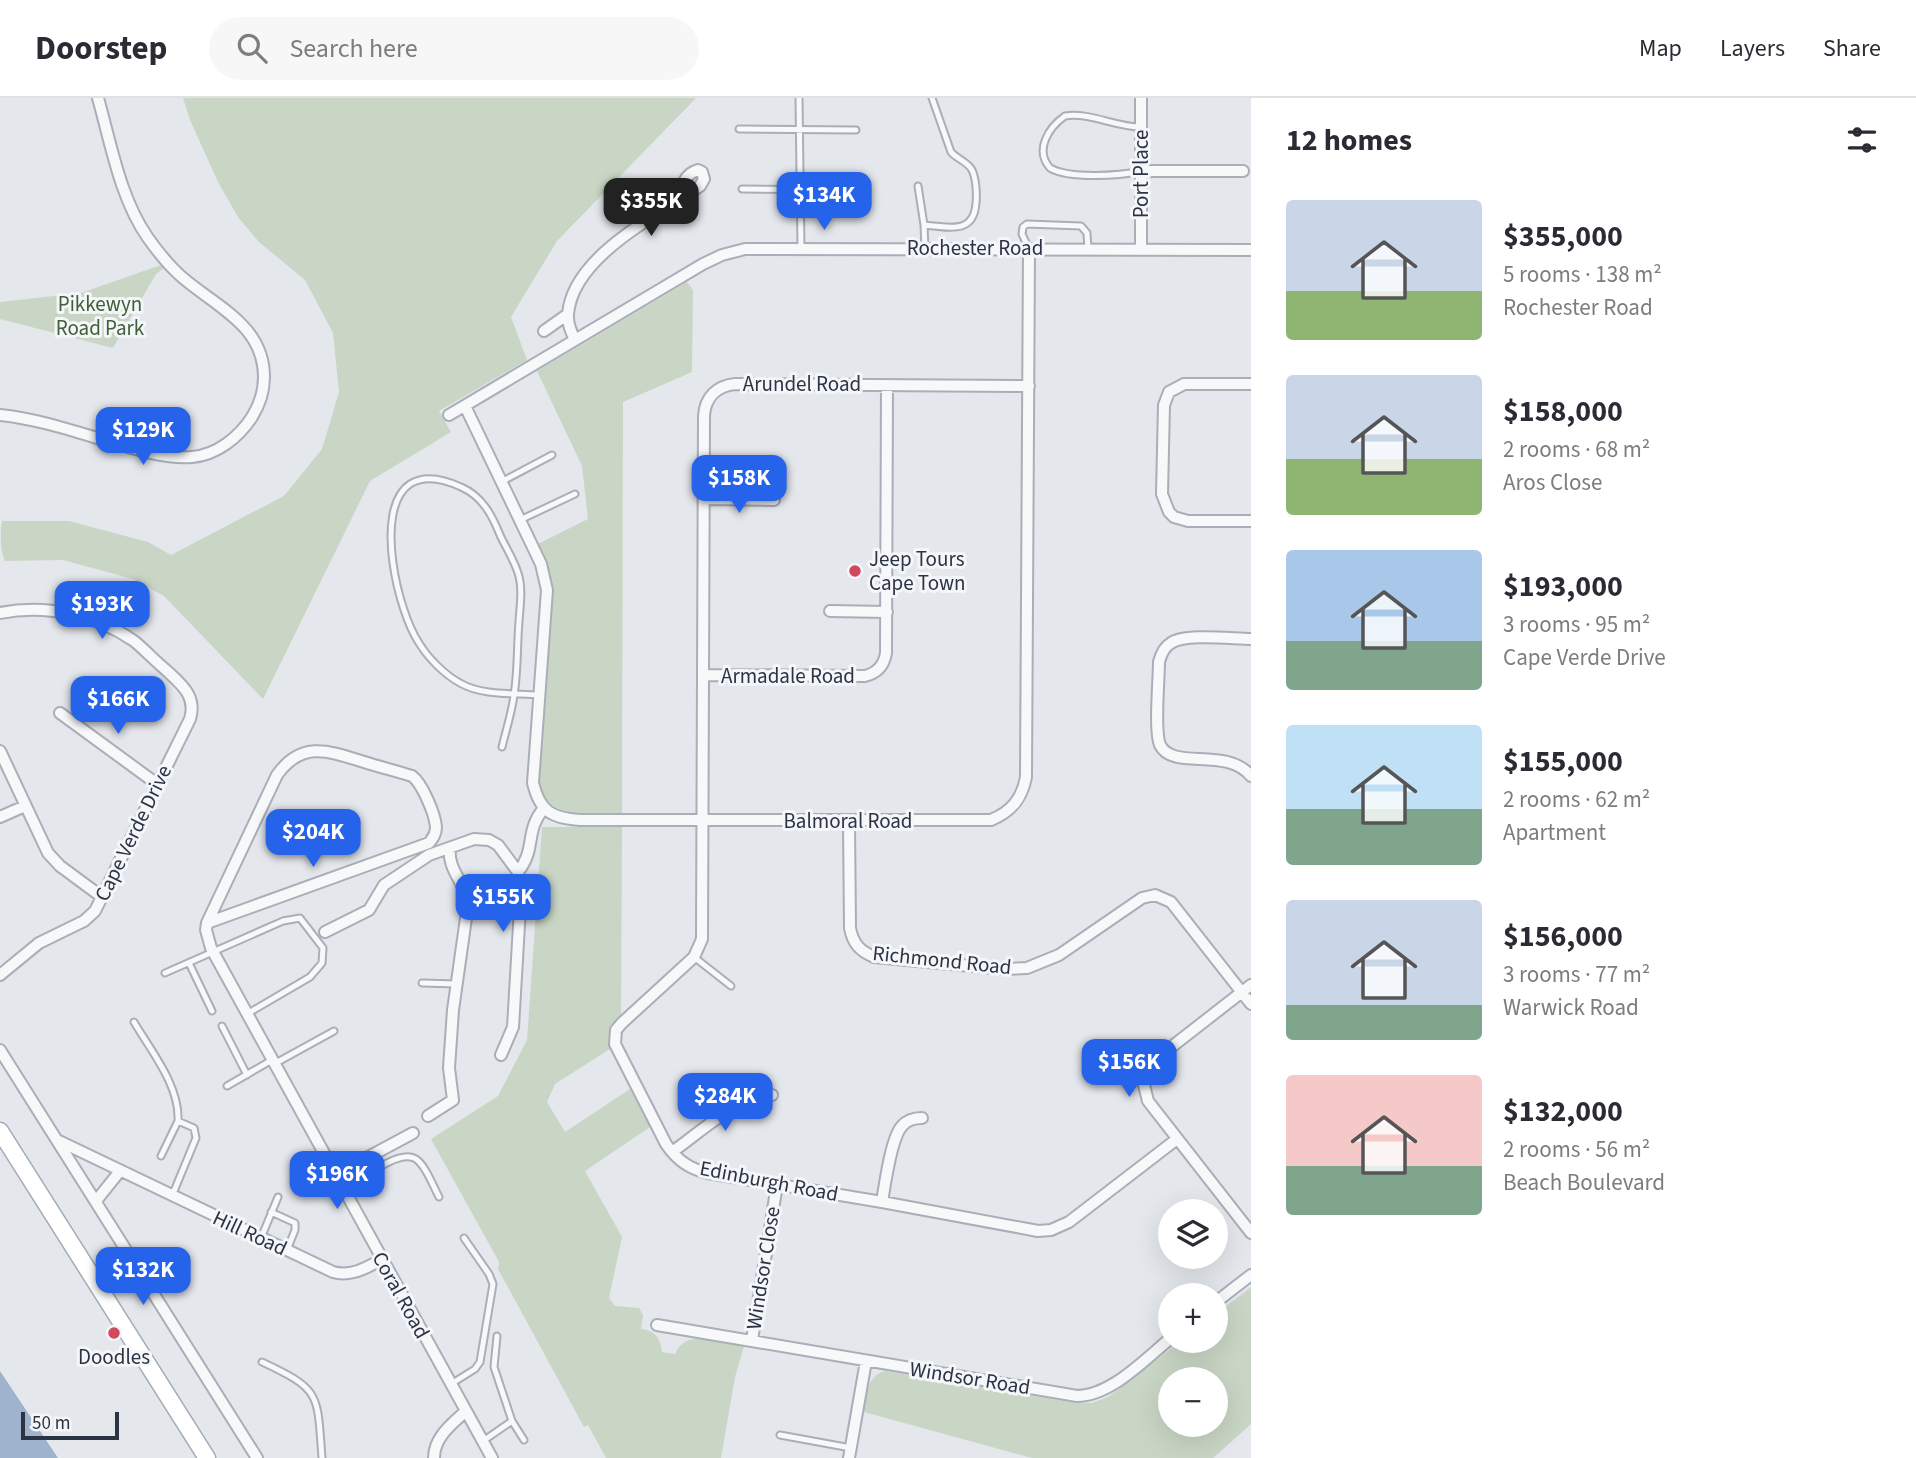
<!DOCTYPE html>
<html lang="en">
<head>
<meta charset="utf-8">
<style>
  :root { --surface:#fff; --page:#f7f7f7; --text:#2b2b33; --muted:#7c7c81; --line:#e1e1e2; --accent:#2563eb }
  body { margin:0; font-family:"Source Sans 3",sans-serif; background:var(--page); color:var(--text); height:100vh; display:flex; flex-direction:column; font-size:26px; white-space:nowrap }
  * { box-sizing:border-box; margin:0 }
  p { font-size:23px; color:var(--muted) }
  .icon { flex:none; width:38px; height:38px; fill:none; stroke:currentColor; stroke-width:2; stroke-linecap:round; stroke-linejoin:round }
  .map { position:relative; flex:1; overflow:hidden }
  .drawer { display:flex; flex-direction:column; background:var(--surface); width:665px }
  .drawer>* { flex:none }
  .fabs { position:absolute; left:1158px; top:1101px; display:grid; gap:14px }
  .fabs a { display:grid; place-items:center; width:70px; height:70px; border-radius:50%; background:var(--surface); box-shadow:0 7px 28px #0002; font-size:35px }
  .scale { position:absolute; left:21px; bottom:18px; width:98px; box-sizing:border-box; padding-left:7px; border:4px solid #2b3445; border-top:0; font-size:19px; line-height:24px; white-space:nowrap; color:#2b3445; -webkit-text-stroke:5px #f4f6f9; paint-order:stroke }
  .price { position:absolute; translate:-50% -60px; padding:0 16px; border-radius:14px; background:var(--accent); color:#fff; font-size:23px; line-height:46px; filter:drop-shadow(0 2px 4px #0008) }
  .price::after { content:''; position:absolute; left:50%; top:42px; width:21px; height:16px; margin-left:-10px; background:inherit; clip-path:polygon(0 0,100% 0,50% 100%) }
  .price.active { background:#222; color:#fff }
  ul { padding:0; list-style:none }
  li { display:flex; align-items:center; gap:21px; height:175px; padding:0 35px }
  li span { display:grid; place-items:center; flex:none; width:196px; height:140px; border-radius:7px; color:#555 }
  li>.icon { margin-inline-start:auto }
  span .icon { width:84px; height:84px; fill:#fffc; stroke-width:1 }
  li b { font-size:30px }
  h2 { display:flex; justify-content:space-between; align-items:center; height:84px; padding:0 35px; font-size:30px }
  header { display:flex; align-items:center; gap:42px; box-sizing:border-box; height:98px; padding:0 35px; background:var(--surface); border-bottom:2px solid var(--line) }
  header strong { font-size:33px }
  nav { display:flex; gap:38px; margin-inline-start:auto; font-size:24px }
  .search { width:490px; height:63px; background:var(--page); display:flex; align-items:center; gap:18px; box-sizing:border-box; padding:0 24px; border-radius:38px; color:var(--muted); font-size:26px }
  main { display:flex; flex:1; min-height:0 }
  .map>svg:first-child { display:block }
  .green { fill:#c9d6c5; fill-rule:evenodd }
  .water { fill:#9fb4cc }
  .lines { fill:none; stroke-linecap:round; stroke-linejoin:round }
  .lane-casing { stroke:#a9aeb7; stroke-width:9 }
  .street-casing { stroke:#a9aeb7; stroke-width:14 }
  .primary-casing { stroke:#a3abb8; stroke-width:19 }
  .lane { stroke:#f7f8fa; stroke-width:5 }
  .street { stroke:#f7f8fa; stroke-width:10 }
  .primary { stroke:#fff; stroke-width:16 }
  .poi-dot { fill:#d1495b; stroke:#f4f6f9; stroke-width:2.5 }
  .labels { text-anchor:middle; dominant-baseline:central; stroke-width:6; stroke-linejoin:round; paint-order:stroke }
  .street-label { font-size:21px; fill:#2b3445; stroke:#f4f6f9 }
  .park-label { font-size:21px; fill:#3f6138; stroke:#f4f6f9 }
  .poi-label { font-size:21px; fill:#2b3445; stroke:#f4f6f9; text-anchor:start }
</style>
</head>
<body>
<header>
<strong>Doorstep</strong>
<div class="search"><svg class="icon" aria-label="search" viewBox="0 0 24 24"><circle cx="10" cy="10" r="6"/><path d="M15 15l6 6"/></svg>Search here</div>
<nav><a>Map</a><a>Layers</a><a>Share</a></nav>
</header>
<main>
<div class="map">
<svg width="1251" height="1360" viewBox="0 0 1251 1360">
  <rect width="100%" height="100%" fill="#e4e7ec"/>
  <path class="green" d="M183,0H696L557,143L511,219L527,262L439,313L451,334L370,383L263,601L164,498L133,481L63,462L5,463C0,452 0,435 2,423H69L148,444L171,457L284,398L322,351L339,294L333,235L305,182L259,144L238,119L218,84L190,22Z
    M161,167L164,170L156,176L113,250L0,221V204L81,195Z
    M687,184L693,192L692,274L623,304L622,715C592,715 546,724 539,684L552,490L547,467L538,446L588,421L582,368L537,273Z
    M542,729H622L621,920L610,933V951L555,986L547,1004L565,1034L630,991L650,1029L585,1073L622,1139L609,1200L615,1208L639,1210L643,1217L641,1231C654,1232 661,1240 662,1254L675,1256C686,1229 722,1244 744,1248L735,1279L721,1360H606L588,1327L584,1329L498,1171L499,1164L431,1041L498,998L527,942Z
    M1251,1189V1326L1213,1360H1032L864,1314C867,1297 866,1278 885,1273L1076,1305H1092L1108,1299L1181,1243L1216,1242V1216ZM1171,1281H1216V1326H1171Z"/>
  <path class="water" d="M0,1273L58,1360H0Z"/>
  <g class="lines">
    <g class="lane-casing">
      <path id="lane" d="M799,0L801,150
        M1141,29C1115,29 1090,14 1065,18C1049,29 1034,52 1050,70C1069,81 1119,78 1141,73
        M739,31L856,32
        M918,88L924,127L925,150
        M742,91L854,92
        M924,127C948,129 974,137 976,105C977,96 976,80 972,72C968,64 957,61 951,54L932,0
        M1029,151L1022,136L1023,129L1027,126L1081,128L1087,135L1088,151
        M501,384L552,357
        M520,422L575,396
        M502,649C506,632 512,614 514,597C518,573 517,547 519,523C520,508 523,490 518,475C514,462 506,450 500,437C492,417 482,398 461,389C446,382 426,376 410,386C373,411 398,514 419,545C428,560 445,577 460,585C482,598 515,595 539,597
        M694,859L731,888
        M189,865L212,913
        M165,875L283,823L300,820L323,850L322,865L310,879L247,916
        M422,885L458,886
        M134,924C151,953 180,988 178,1023
        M222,928L247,977
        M274,966L334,933
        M227,988L272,962
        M161,1058L178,1023L194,1030L196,1040L172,1098
        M344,1092C359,1083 399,1050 416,1061C426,1068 433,1088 439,1099
        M271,1114L295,1125V1132L287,1152
        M261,1140L278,1099
        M262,1264C322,1292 317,1296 322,1360
        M451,1286L475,1271L480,1264L493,1186L489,1176L464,1140
        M512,1323L524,1342
        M780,1337L851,1350
        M483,1343L512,1323L494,1269L497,1238"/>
    </g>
    <g class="street-casing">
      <path id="street" d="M1141,73H1243
        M1141,151V0
        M544,233L568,216
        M575,242C571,234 567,225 568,216C573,158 657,118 700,88L704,81L702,74L698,72C684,76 681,89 679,101
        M1251,286H1184L1169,294L1164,307L1162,396L1169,414L1174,419L1188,423H1251
        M1029,288L735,286C717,288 705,299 704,318L702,841L694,859L622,925L616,932L615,946L666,1046C677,1062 689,1071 708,1075L882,1104L1038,1133L1051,1132L1069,1124L1177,1041
        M465,308L541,466L547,492L533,685C540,714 552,720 580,722H991C1011,714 1022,701 1026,679L1029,151
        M0,317C39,321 76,334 114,345C139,352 166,361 192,359C217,357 239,339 252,319C260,306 264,294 264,279C264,228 217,209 183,180C170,169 158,154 148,140C120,100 111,46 98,0
        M449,317L703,166L722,157L745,151L1251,152
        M704,401L774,402
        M830,513L887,514
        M0,515C45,506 95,516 134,543C145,552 155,563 166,572C181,586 197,598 190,621L95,813L84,823L39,845L0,877
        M1251,541C1233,541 1185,535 1171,545C1164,549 1161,556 1159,564C1159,582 1154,633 1160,647C1173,673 1226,648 1251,678
        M703,577L865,578C877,575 884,568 886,555L887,287
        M60,615L157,686
        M0,653L48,755L60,768L102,799
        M0,719L25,708
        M849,724L850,830C853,846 860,853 874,859L1004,871L1027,870L1059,857L1142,800L1155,797L1171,804L1251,906
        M518,774C537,750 524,734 544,710
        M207,825L429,745C433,740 436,736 436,729C435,716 422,685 412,678C396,673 380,669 364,664C329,653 302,642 277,677L207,825L206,832L211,850L492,1360
        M325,834L369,812L384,787L429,757L474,741L489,742L498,747L518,774L521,793L513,929L501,957
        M1251,887L1152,964L1143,983L1148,1003L1251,1135
        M0,952L257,1360
        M428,1018L453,1002L449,970L453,912L468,806C466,785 447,772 450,750
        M59,1043L333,1174C351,1179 366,1170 381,1162
        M672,1054C702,1033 734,1001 772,997
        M335,1077L413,1035
        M96,1103L120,1073
        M882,1104C885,1086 891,1040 902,1028C907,1022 915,1020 922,1020
        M1216,1204L1251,1177
        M657,1227L1077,1298C1111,1298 1145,1261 1171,1240
        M752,1242L777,1087
        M434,1360C434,1339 452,1326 466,1313
        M849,1360L866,1263"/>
    </g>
    <g class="primary-casing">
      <path id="primary" d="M0,1033L207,1360"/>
    </g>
    <use href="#lane" class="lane"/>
    <use href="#street" class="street"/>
    <use href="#primary" class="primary"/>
  </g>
  <g class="poi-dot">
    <circle cx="855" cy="473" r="7"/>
    <circle cx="114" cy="1235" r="7"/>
  </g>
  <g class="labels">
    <g class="street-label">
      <text transform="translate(1141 76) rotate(-90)">Port Place</text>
      <text x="975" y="150">Rochester Road</text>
      <text x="802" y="286">Arundel Road</text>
      <text x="788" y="578">Armadale Road</text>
      <text x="848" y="723">Balmoral Road</text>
      <text transform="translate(133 735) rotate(-64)">Cape Verde Drive</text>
      <text transform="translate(942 862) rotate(6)">Richmond Road</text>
      <text transform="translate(769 1083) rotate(11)">Edinburgh Road</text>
      <text transform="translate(250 1135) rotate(25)">Hill Road</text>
      <text transform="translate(763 1170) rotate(-81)">Windsor Close</text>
      <text transform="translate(401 1197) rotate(61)">Coral Road</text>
      <text transform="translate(970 1280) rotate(9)">Windsor Road</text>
    </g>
    <g class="park-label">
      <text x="100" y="206">Pikkewyn<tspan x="100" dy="24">Road Park</tspan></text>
    </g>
    <g class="poi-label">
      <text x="869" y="461">Jeep Tours<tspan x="869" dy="24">Cape Town</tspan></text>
      <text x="114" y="1259" text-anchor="middle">Doodles</text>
    </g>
  </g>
</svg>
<div class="fabs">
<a><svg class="icon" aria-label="layers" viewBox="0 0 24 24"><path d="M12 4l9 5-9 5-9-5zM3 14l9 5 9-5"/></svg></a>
<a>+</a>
<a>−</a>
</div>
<div class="scale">50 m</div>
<b class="price" style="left:824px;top:134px">$134K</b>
<b class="price active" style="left:651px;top:140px">$355K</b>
<b class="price" style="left:143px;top:369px">$129K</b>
<b class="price" style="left:739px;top:417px">$158K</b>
<b class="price" style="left:102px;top:543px">$193K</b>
<b class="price" style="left:118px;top:638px">$166K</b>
<b class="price" style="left:313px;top:771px">$204K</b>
<b class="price" style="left:503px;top:836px">$155K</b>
<b class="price" style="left:1129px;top:1001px">$156K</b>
<b class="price" style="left:725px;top:1035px">$284K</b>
<b class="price" style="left:337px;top:1113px">$196K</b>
<b class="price" style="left:143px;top:1209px">$132K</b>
</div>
<section class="drawer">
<h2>12 homes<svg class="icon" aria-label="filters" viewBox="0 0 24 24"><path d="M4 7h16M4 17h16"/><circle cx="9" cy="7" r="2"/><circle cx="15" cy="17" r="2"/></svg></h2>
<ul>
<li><span style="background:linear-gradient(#c9d6e8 65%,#8fb573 0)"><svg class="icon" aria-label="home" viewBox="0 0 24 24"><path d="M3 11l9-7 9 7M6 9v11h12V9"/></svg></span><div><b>$355,000</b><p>5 rooms · 138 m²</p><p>Rochester Road</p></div></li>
<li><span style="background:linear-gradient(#c9d6e8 60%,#8fb573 0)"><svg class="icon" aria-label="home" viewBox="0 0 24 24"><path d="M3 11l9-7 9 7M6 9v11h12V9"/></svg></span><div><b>$158,000</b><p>2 rooms · 68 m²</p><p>Aros Close</p></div></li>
<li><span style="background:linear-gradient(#a9c7e8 65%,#7fa58c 0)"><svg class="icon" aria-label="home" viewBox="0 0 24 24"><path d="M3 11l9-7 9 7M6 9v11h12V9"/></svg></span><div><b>$193,000</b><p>3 rooms · 95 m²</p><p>Cape Verde Drive</p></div></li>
<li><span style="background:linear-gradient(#bfe0f5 60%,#7fa58c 0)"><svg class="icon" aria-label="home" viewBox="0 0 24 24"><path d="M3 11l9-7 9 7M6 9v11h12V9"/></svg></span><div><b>$155,000</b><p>2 rooms · 62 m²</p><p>Apartment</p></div></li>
<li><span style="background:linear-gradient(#c9d6e8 75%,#7fa58c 0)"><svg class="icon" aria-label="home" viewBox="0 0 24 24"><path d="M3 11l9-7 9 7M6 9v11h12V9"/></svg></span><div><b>$156,000</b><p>3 rooms · 77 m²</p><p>Warwick Road</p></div></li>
<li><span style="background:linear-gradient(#f6c9c9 65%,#7fa58c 0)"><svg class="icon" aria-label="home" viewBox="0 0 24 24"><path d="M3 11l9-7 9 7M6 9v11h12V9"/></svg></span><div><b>$132,000</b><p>2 rooms · 56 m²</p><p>Beach Boulevard</p></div></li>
</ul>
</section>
</main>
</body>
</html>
